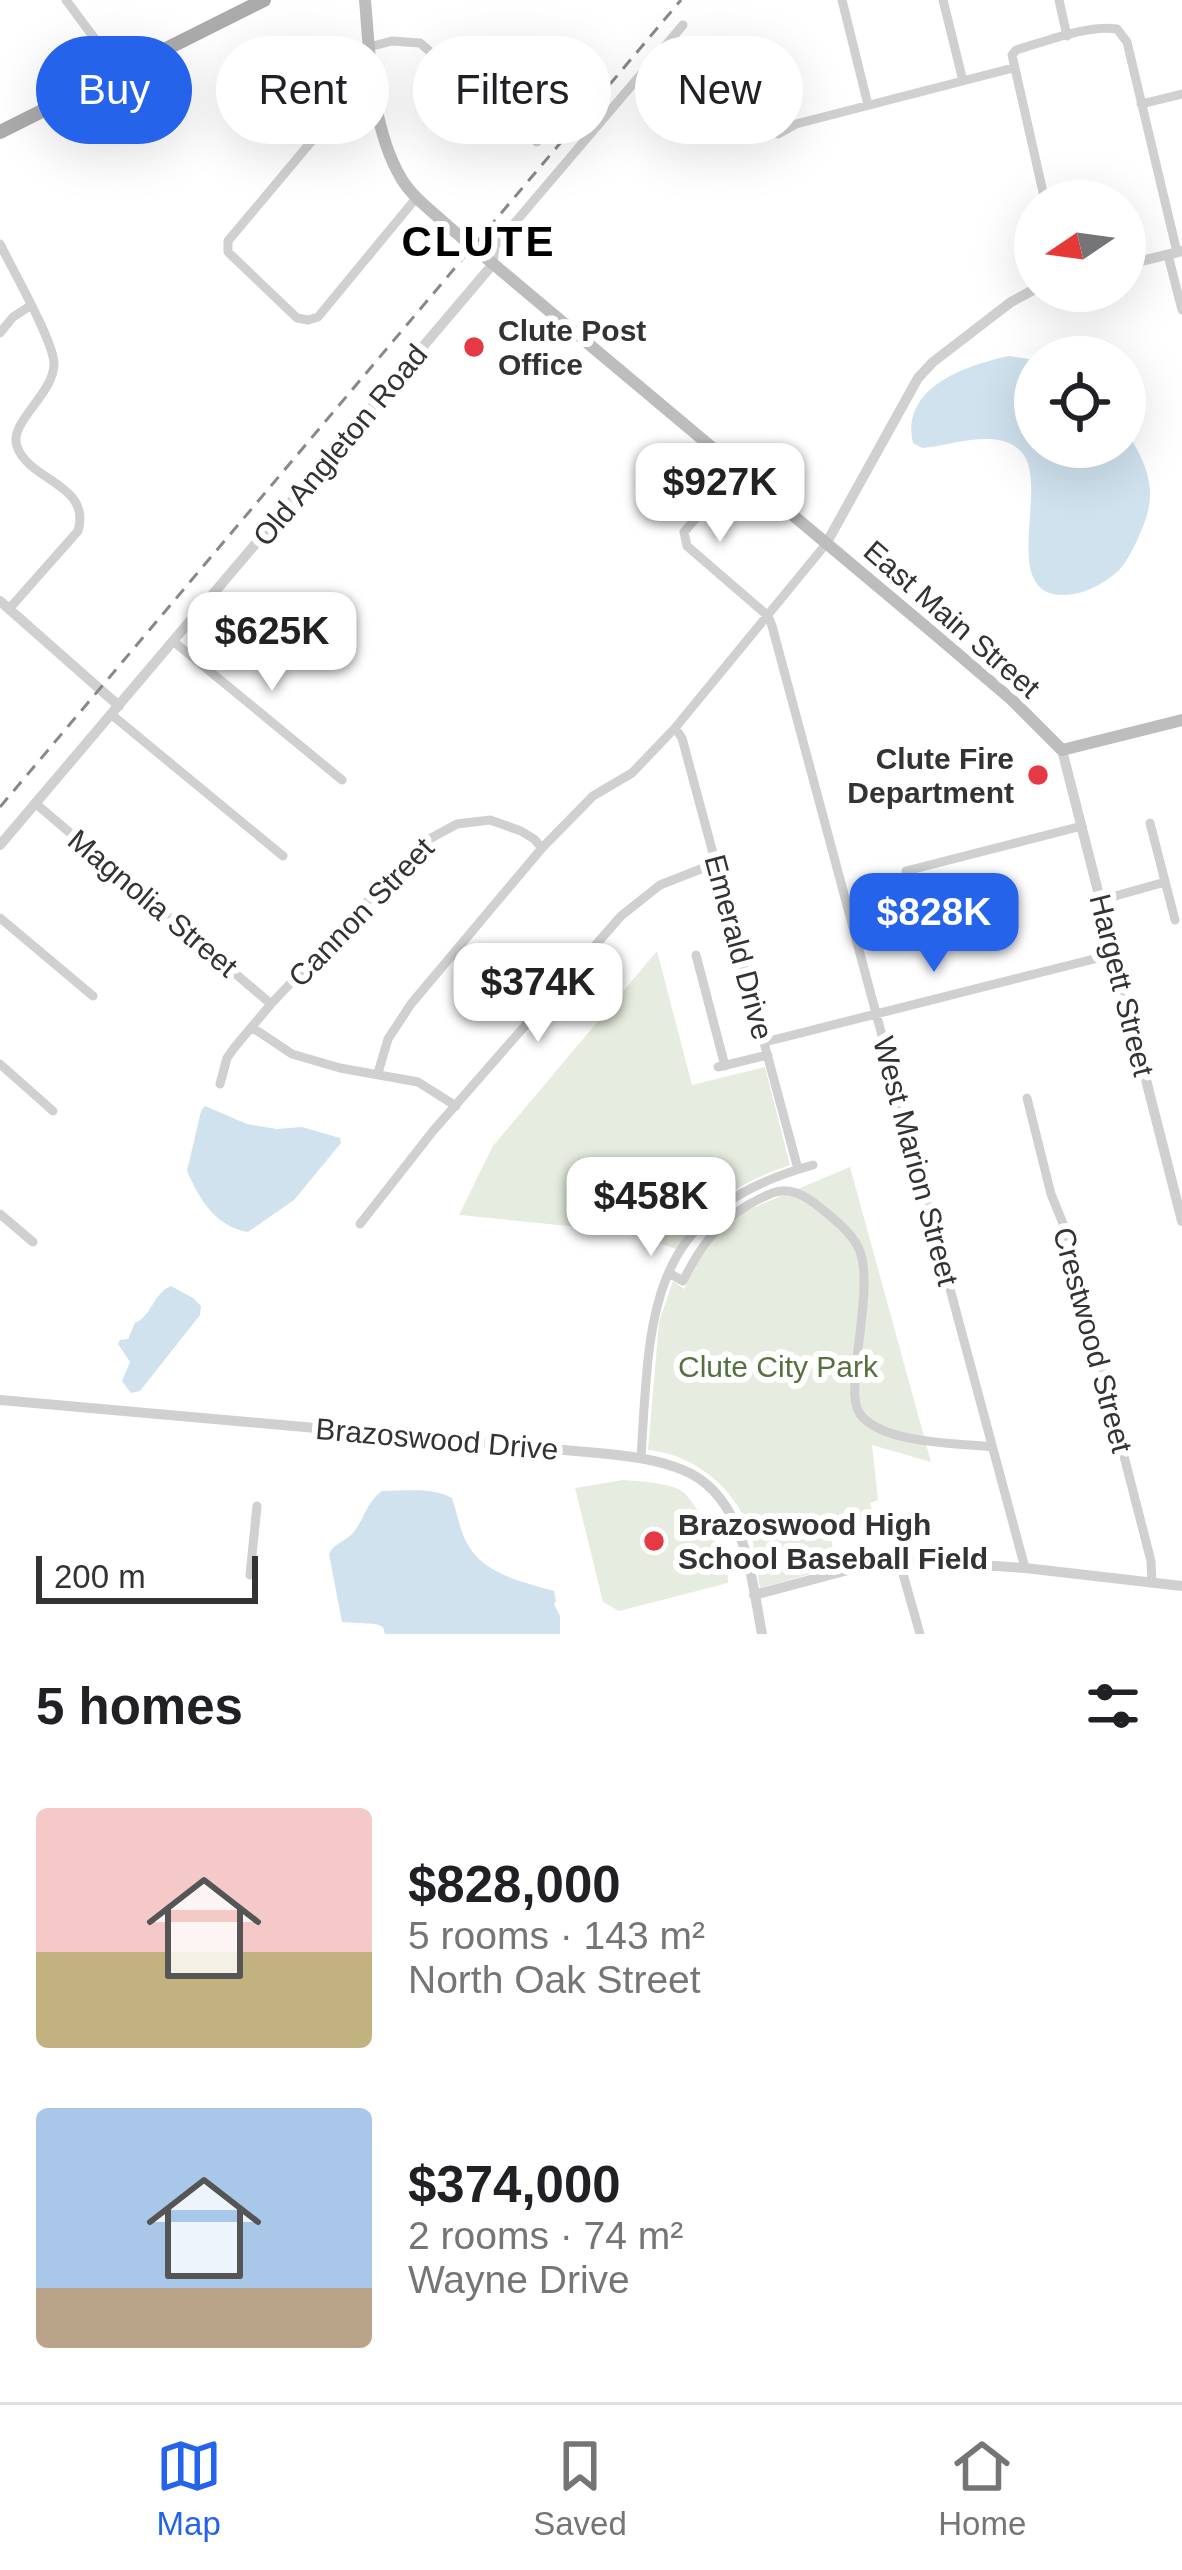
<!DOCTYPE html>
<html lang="en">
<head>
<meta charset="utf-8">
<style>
  :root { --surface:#fff; --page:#f6f6f6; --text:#202124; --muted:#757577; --line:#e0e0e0; --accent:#2563eb }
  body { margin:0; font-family:Arial,sans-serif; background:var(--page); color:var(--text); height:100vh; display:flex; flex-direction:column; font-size:45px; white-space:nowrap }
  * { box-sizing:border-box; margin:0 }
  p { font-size:39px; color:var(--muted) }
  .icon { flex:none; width:66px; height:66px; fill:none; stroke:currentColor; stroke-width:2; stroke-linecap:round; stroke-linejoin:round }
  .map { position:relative; height:1634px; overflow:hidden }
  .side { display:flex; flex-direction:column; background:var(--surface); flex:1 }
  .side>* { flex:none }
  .guide { position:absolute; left:36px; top:36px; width:1110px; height:108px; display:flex; gap:24px }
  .needle { width:78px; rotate:257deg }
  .buttons { position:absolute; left:1014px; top:180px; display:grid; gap:24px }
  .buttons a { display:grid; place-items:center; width:132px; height:132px; border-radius:50%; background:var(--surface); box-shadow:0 12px 48px #0002; font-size:60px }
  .scale { position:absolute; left:36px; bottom:30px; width:222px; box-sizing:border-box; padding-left:12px; border:6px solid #333; border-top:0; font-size:33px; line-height:42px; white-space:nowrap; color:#333; -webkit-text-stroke:9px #fff; paint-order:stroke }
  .price { position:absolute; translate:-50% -102px; padding:0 27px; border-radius:24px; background:#fff; color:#222; font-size:39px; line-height:78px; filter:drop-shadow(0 3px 6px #0008) }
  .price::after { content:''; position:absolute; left:50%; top:72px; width:36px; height:27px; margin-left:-18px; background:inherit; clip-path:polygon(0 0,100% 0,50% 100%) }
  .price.selected { background:var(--accent); color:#fff }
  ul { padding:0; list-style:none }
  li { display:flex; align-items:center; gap:36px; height:300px; padding:0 36px }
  li span { display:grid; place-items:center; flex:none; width:336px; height:240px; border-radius:12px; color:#555 }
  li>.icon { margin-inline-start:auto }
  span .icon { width:144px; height:144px; fill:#fffc; stroke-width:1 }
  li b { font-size:51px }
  h2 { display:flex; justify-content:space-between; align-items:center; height:144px; padding:0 36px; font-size:51px }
  .chip { padding:0 42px; border-radius:54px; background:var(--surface); box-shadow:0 12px 48px #0002; font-size:42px; line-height:108px }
  .chip.selected { background:var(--accent); color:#fff }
  .tabs { display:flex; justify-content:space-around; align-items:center; height:168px; border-top:3px solid var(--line); background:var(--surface); font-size:33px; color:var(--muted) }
  .tabs a { display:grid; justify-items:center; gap:6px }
  .tabs .selected { color:var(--accent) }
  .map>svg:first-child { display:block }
  .green { fill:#e6ecdf }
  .water { fill:#cfe2ee }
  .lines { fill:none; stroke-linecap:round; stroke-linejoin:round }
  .minor { stroke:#d0d0d0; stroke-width:9 }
  .tertiary { stroke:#d0d0d0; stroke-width:10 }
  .secondary { stroke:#bdbdbd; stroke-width:12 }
  .primary { stroke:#ababab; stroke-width:14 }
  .rail { stroke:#888; stroke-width:3; stroke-dasharray:12 9; stroke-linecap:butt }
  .poi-dot { fill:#e63946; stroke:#fff; stroke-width:4.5 }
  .labels { text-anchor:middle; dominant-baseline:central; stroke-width:12; stroke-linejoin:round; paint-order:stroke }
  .poi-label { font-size:30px; font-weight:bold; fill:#333; stroke:#fff; text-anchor:start }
  .street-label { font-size:30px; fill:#333; stroke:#fff }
  .park-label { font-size:30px; fill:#56703f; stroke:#fff }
  .district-label { font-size:42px; font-weight:bold; letter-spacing:3px; fill:#000; stroke:#fff }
</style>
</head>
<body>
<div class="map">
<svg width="1182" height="1634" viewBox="0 0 1182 1634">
  <rect width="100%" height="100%" fill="#fff"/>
  <path class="green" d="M657,951L692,1085L765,1067L790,1165C738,1183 707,1203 676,1249L629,1232L459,1215L493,1146Z
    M850,1167L931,1462L872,1445L878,1500L870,1503L875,1522L830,1532L836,1567L760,1588C756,1566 755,1541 746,1521C728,1482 690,1454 648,1450L659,1322L673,1281L684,1289L700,1259L731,1217Z
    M623,1480C638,1481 668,1483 680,1490C690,1496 692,1504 699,1512C718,1534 728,1554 728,1583L619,1611L603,1602L575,1488Z"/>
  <path class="water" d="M1009,356L1035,360V447H1125V429C1140,453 1154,477 1149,506C1147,521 1129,562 1118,571C1102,585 1082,596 1060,595C1002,591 1046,493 1025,457C1005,424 951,446 922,448L913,443C900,387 967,365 1009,356Z
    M205,1106L247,1124L277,1129L302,1127L340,1138L341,1143L294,1200L248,1232C215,1226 200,1200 187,1171L201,1111Z
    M171,1286L193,1298L201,1306L200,1315L140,1391L131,1393L122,1381L130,1362L118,1344L120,1340L128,1339L135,1323C152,1316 153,1293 171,1286Z
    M382,1491C405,1491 432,1487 452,1498C457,1512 460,1532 468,1545C485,1575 524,1582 554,1591L556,1601L554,1604L560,1616V1634H385L383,1627L376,1624L342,1622L329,1554C335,1542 343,1543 352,1534C364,1521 366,1502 382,1491Z"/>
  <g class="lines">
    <path class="minor" d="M66,0L95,39L115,75
      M842,0L868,105
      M943,0L963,81
      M1059,0L1067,36
      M369,47L392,41L420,43L537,142
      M372,69L228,241V252L297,318L308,320L318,317L417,197
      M1141,104L1182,94
      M778,134L796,124L1013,68
      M1045,201L1012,55L1016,50C1044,42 1089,24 1117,29L1127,42L1177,252
      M0,244C12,269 53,340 54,363C55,393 8,423 17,446C28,481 92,484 78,531L9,609
      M1168,255L1182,310
      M493,264L495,246L683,25
      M0,333L13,317L30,306
      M737,470L684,532L687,546L768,616L772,626L1025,1568
      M173,641L342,780
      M112,715L283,856
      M675,728L682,738L798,1169
      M35,803L271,1004
      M1150,823L1175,920
      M906,871L1082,826
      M1101,900L1165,882
      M0,918L93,996
      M696,955L725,1066
      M253,1028L292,1054L340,1068L418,1082L456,1106
      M765,1042L1114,954
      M0,1064L53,1111
      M718,1067L768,1055
      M378,1073L388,1039L411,1004L542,848L593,796L632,773L675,728L826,544
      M220,1084L227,1058L234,1048L271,1004L422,843L457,824L490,820L521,831L534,839L542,848
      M1027,1098L1051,1194L1066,1231L1151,1561L1152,1583
      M0,1214L33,1242
      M360,1224L433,1131L621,916L660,885L716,863
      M669,1273L683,1281C699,1249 717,1223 748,1205C780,1187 791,1184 822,1209C835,1220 852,1233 859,1249C871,1274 858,1340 856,1369C855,1382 852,1402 860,1414C882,1444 958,1443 992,1447
      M641,1458C650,1311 647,1211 813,1165
      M899,1560L920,1634
      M250,1575L257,1506"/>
    <path class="tertiary" d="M1125,265L1182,251
      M826,544L918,378L933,362L1011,302L1035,289
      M0,601L119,706
      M1062,750L1182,1221
      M0,845L493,264
      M0,1400L609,1454C634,1457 659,1460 683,1470C745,1495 751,1577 762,1634
      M754,1595L867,1565L899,1560L1025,1568L1182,1586"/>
    <path class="secondary" d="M365,0C370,57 371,127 401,178C412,197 432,211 448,226L931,631L1012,700L1062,750L1182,720"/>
    <path class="primary" d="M0,132L264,0"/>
    <path class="rail" d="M0,807L681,0"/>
  </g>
  <g class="poi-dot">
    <circle cx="474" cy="347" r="12"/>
    <circle cx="1038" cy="775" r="12"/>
    <circle cx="654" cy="1541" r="12"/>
  </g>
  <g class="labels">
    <g class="poi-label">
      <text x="498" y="330">Clute Post<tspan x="498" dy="34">Office</tspan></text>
      <text x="1014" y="758" text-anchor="end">Clute Fire<tspan x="1014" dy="34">Department</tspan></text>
      <text x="678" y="1524">Brazoswood High<tspan x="678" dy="34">School Baseball Field</tspan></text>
    </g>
    <g class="street-label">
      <text transform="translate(340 445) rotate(-50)">Old Angleton Road</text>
      <text transform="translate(952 619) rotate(41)">East Main Street</text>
      <text transform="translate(153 903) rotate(40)">Magnolia Street</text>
      <text transform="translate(361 912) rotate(-46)">Cannon Street</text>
      <text transform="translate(739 947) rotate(75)">Emerald Drive</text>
      <text transform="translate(1122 985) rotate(76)">Hargett Street</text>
      <text transform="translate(916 1161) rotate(75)">West Marion Street</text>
      <text transform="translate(1093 1340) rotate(75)">Crestwood Street</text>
      <text transform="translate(437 1439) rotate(5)">Brazoswood Drive</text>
    </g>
    <g class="park-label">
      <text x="778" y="1366">Clute City Park</text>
    </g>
    <g class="district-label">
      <text x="479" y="241">CLUTE</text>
    </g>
  </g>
</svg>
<div class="buttons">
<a><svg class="needle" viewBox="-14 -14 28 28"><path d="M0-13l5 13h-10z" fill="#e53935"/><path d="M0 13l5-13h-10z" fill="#757577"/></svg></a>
<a><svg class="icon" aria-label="locate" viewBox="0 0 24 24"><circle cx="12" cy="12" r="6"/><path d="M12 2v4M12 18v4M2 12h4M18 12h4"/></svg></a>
</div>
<div class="scale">200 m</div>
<b class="price" style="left:720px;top:545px">$927K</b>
<b class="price" style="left:272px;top:694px">$625K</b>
<b class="price selected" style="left:934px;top:975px">$828K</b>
<b class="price" style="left:538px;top:1045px">$374K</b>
<b class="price" style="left:651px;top:1259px">$458K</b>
<div class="guide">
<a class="chip selected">Buy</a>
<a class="chip">Rent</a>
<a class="chip">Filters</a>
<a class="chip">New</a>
</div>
</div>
<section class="side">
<h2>5 homes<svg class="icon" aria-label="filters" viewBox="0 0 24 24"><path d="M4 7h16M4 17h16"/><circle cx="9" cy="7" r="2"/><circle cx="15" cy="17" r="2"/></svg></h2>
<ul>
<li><span style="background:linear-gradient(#f6c9c9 60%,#c2b280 0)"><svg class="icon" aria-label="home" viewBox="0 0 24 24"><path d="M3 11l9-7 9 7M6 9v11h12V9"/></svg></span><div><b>$828,000</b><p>5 rooms · 143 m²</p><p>North Oak Street</p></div></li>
<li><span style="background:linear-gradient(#a9c7e8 75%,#b9a48a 0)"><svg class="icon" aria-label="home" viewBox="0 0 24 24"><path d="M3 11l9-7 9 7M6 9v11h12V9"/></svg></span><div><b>$374,000</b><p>2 rooms · 74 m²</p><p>Wayne Drive</p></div></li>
</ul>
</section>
<nav class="tabs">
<a class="selected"><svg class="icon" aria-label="map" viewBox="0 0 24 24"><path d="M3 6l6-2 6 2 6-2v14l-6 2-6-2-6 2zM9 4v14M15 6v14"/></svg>Map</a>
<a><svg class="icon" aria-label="saved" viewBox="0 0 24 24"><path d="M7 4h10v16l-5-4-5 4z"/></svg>Saved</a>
<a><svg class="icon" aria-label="home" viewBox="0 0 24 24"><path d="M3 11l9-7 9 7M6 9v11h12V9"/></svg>Home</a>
</nav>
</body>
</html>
